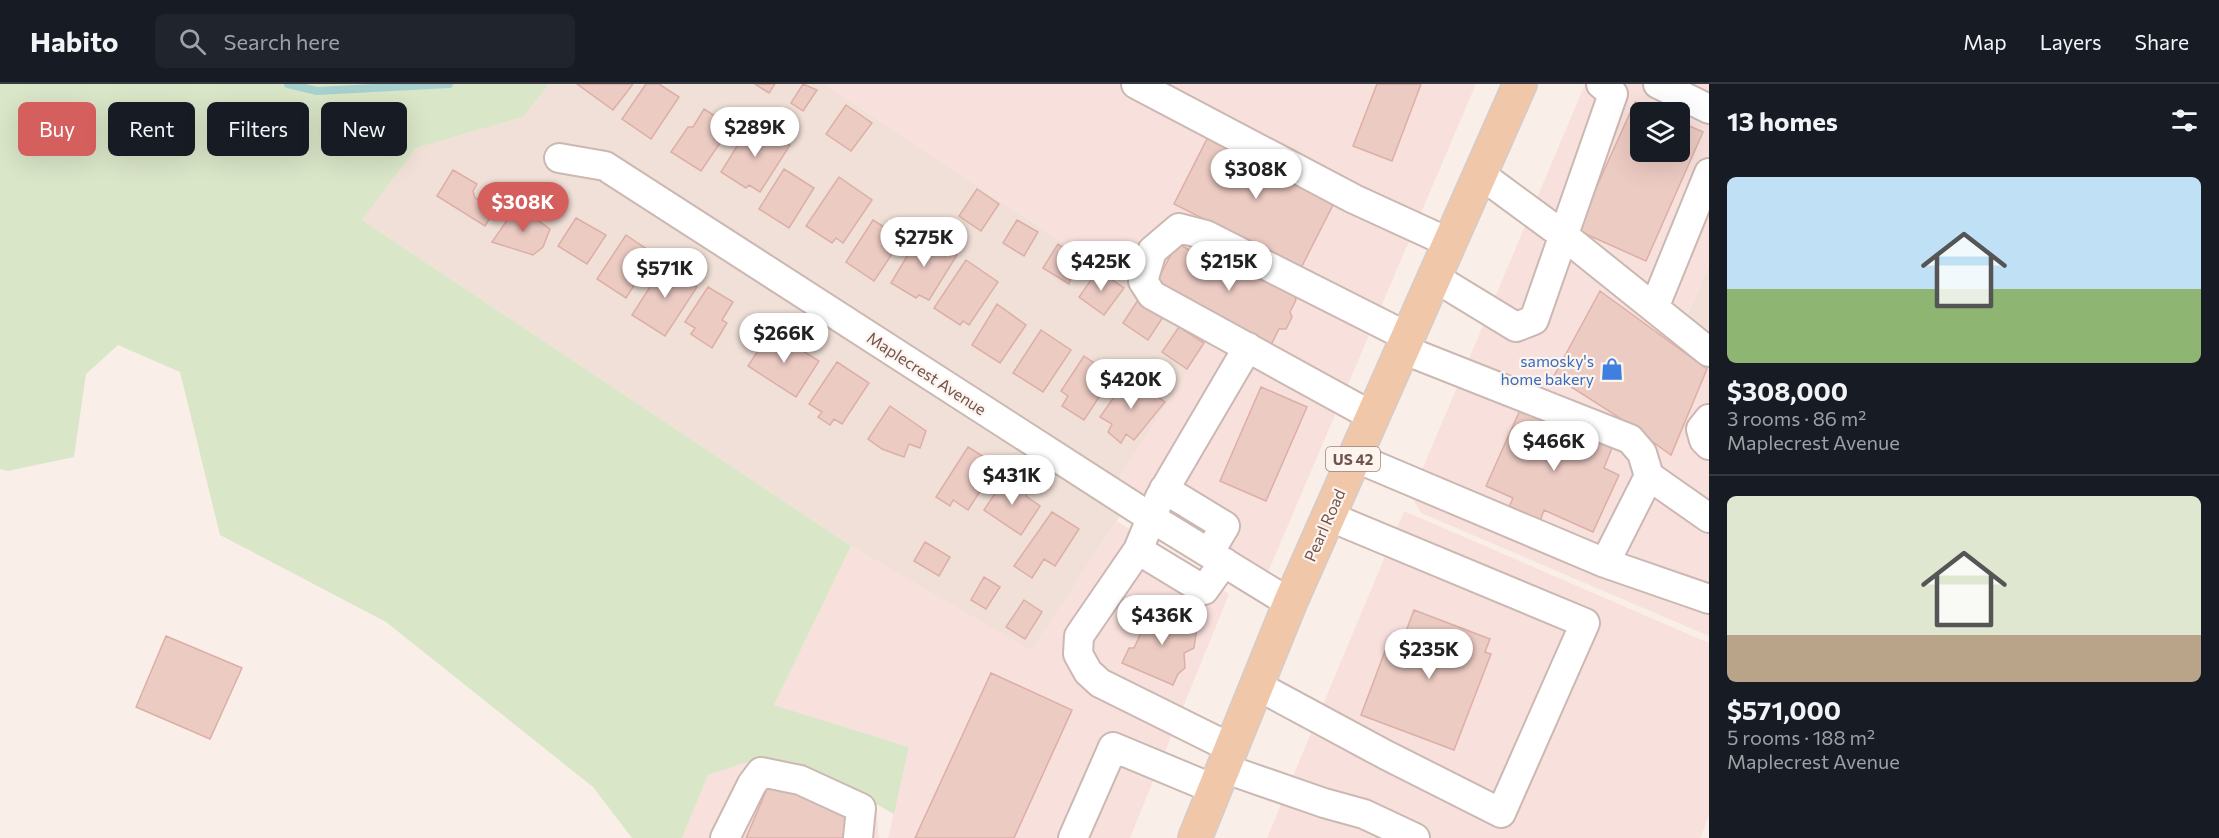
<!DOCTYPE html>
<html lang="en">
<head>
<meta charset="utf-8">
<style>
  :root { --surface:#171b24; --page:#20242c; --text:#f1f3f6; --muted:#9ea1a6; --line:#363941; --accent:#d45f5d }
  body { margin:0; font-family:Commissioner,sans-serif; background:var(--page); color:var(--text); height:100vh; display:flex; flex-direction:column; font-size:22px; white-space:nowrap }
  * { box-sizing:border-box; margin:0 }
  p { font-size:20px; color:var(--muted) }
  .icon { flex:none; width:33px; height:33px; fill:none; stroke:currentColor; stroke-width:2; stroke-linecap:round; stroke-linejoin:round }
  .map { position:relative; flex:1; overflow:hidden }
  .sheet { display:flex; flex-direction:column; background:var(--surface); width:510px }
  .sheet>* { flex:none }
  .top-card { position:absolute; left:18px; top:18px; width:570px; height:54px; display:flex; gap:12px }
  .fabs { position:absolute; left:1630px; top:18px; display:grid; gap:12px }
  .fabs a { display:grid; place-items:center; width:60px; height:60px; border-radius:9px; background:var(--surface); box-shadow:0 6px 24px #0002; font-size:30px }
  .price { position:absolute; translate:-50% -51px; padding:0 14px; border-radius:21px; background:#fff; color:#222; font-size:20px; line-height:39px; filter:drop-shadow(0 2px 3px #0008) }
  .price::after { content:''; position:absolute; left:50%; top:36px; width:18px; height:14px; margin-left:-9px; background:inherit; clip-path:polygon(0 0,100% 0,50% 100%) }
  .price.selected { background:var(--accent); color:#fff }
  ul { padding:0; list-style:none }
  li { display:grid; align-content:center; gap:12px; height:318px; padding:0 18px }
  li+li { border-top:2px solid var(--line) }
  li span { display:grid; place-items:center; height:186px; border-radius:9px; color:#555 }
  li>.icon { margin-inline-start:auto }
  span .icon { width:108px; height:108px; fill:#fffc; stroke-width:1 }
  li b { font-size:26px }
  h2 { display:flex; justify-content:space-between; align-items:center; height:72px; padding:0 18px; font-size:26px }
  .pill { padding:0 21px; border-radius:9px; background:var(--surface); box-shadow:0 6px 24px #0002; font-size:21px; line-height:54px }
  .pill.selected { background:var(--accent); color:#fff }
  header { display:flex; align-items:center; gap:36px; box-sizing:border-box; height:84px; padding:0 30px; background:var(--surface); border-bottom:2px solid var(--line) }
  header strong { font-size:28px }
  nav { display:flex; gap:33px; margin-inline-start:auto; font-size:21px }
  .search { width:420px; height:54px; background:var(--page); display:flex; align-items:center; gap:15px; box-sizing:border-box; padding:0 21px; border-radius:9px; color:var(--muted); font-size:22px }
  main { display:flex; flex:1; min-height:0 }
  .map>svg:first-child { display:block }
  .residential { fill:#f0e0d7 }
  .commercial { fill:#f8e0dd; fill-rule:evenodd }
  .green { fill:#dae6c8 }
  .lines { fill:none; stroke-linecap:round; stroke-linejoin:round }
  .stream { stroke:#a6d1cf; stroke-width:8 }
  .building { fill:#eccbc3; stroke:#dcafa6; stroke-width:1.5 }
  .minor-casing { stroke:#ccb8b2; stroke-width:32 }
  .major-casing { stroke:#d4ccca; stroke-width:36 }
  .minor { stroke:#fff; stroke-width:28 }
  .major { stroke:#f0c7a9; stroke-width:33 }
  .labels { text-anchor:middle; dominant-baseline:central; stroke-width:4.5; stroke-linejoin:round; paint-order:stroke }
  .shield { fill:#fdf4ee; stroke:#9b847f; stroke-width:1.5 }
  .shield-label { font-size:15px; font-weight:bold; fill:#71544f }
  .shop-label { font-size:16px; fill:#366cbe; stroke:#fdf4ee; text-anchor:end }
  .street-label { font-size:16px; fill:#71544f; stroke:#fdf4ee }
</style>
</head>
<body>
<header>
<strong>Habito</strong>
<div class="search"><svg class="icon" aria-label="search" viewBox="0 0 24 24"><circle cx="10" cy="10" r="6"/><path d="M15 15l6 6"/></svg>Search here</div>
<nav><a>Map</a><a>Layers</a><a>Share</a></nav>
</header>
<main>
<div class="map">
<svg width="1709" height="754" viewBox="0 0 1709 754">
  <rect width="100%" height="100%" fill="#faefe8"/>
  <path class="residential" d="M549,0H824L1209,255L1107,413L1124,426L1031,567L851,462L362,136L416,64L523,33Z
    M1709,181V260L1683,241Z"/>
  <path class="commercial" d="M824,0H1476L1266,493L1115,400L1208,254Z
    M1585,0H1709V181L1683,240L1709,260V552L1421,429L1411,412ZM1641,28H1680V68H1641Z
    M1404,427L1709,559V732L1700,754H1267Z
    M1117,437L1229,510L1130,754H888L909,663L774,621L851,462L1031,566Z
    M763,673L876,720L879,754H682L708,691Z"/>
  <path class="green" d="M0,0H549L523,33L416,64L362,136L851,462L774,621L909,663L894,730L876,720L763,673L708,691L682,754H632L593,703L386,538L220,451L180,288L118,261L86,290L74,373L8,387L0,385Z"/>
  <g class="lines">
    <path class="stream" d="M288,0L317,7L449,0"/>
  </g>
  <path class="building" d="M577,0H633L613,26Z
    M646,0H659L679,13L651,55L622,35Z
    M755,0H775L769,9Z
    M803,0L817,6L803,27L791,19Z
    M1377,0H1421L1392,77L1353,62Z
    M1635,18L1658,28H1641V68H1680V38L1703,48L1646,177L1577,146Z
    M846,21L872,39L851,67L826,50Z
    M704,25L726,39L716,56L720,59L701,87L671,68L688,43H693Z
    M752,38L790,61L760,108L749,101L746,104L721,88Z
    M1211,47L1338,111L1301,184L1174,120Z
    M784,85L814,104L789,144L759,125Z
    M453,86L477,100L473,107L475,114L483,118L484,115L497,123L485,142L437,112Z
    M839,93L872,116L843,159L836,154L832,159L806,142Z
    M977,105L999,120L981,147L959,132Z
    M517,122L528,130L531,126L535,128L532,132L550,145L543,163L533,171L492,158Z
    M576,134L606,151L587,180L558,162Z
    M873,136L884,143L889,138L906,149L874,197L846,178Z
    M1017,136L1038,148L1024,172L1003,159Z
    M921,149L957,171L929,216L919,211L916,214L891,199Z
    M626,151L654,170L626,214L597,195Z
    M1177,159L1209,177L1215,167L1291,204L1296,216L1290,228L1292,233L1286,245H1279L1271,261L1155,201Z
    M1058,160L1077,173L1069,200L1043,184Z
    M966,176L998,198L969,241L963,237L960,241L934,224Z
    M666,178L690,194L689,198L697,203L665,252L632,231Z
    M1098,186L1124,204L1104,231L1079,213Z
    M708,203L733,218L722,236L727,239L712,264L691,250L695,244L685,238Z
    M1600,207L1707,285L1671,371L1617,332L1554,292Z
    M1140,213L1165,230L1148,256L1123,239Z
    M997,220L1026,241L1000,279L972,261Z
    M1179,243L1204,259L1187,285L1162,268Z
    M1041,246L1071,266L1043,308L1013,289Z
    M771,247L819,277L796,313L748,282Z
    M1084,272L1113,292L1084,336L1062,322L1068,312L1061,307Z
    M837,278L869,299L842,340L834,335L830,341L818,333L822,328L809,320Z
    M1128,293L1165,318L1134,356L1126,350L1121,359L1108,348L1112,340L1100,333Z
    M1261,303L1307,323L1266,417L1220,397Z
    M890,322L926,347L920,364L909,360L904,373L882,365L868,355Z
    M1521,324L1612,364L1604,384L1619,391L1593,448L1544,426L1540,437L1509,423L1513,414L1486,402Z
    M968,363L997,381L968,426L953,416L950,422L936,413Z
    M1006,393L1028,408L1026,412L1040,422L1021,451L984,426Z
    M1052,428L1079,445L1055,482L1044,475L1032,494L1014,482Z
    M925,458L950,473L939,492L914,477Z
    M984,493L1000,503L986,525L971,516Z
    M1024,516L1042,528L1025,555L1006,543Z
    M1154,521L1197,542L1194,564L1184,569L1185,584L1178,590L1173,601L1122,579L1129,564H1134Z
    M1414,526L1490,555L1485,568L1491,570L1454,666L1361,631L1390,554L1402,558Z
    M166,552L242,584L210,655L136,623Z
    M991,589L1072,626L1014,754H915Z
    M770,698L858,736L850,754H746Z"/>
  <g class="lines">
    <g class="minor-casing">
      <path id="minor" d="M1136,0L1354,115L1450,159
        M1658,0L1709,25
        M559,74L605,82L1150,433L1290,519
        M1480,90L1563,151L1709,268
        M1434,193L1516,243L1534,236L1613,10L1601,0
        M1654,224L1709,89
        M1402,265L1630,355L1642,369L1649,392L1709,434
        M1372,332L1152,211L1143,197L1152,167L1179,144L1206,151L1408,253
        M1709,335L1701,345L1704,356L1709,361
        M1354,373L1605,479L1709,515
        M1164,405L1225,442L1209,469
        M1138,466L1204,506L1224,478
        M1605,479L1649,392
        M1256,601L1386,671L1501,729L1585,539L1328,432
        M1231,664L1100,599L1088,588L1078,570L1079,552L1138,466L1160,413L1248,263
        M1223,684L1324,719L1364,730L1415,754
        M725,754L752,700L761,688L800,696L861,724L858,754
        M1073,754L1113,663L1214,705"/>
    </g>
    <g class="major-casing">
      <path id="major" d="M1195,754L1290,519L1520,0"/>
    </g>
    <use href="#minor" class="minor"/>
    <use href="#major" class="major"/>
  </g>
  <defs>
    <g id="shop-bare" transform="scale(1.8)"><path d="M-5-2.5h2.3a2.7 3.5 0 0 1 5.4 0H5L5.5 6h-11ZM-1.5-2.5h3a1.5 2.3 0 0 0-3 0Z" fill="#3f7fe0" stroke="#fdf4ee" stroke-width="2.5" paint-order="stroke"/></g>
  </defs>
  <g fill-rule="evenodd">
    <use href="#shop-bare" x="1612" y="285"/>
  </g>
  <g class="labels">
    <rect class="shield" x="1326" y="363" width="54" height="24" rx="4.5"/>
    <g class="shield-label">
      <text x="1353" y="375">US 42</text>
    </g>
    <g class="shop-label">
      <text x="1594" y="276">samosky's<tspan x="1594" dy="18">home bakery</tspan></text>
    </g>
    <g class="street-label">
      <text transform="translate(927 289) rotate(33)">Maplecrest Avenue</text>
      <text transform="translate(1324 441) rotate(-66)">Pearl Road</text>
    </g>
  </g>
</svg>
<div class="fabs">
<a><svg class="icon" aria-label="layers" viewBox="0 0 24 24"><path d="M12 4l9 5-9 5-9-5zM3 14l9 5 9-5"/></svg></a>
</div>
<b class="price" style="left:755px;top:74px">$289K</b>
<b class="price" style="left:1256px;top:116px">$308K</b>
<b class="price selected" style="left:523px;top:149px">$308K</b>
<b class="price" style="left:924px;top:184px">$275K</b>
<b class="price" style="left:1101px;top:208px">$425K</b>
<b class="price" style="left:1229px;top:208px">$215K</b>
<b class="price" style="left:665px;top:215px">$571K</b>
<b class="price" style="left:784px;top:280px">$266K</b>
<b class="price" style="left:1131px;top:326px">$420K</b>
<b class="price" style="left:1554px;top:388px">$466K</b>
<b class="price" style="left:1012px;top:422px">$431K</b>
<b class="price" style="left:1162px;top:562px">$436K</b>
<b class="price" style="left:1429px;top:596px">$235K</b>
<div class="top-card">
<a class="pill selected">Buy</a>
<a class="pill">Rent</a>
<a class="pill">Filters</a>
<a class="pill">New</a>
</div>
</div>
<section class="sheet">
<h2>13 homes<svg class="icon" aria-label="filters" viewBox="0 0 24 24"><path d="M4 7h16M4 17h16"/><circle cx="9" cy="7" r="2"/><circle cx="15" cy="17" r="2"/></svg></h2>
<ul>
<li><span style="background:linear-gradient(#bfe0f5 60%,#8fb573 0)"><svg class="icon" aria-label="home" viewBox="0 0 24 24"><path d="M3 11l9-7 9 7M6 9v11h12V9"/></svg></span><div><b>$308,000</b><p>3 rooms · 86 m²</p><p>Maplecrest Avenue</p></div></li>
<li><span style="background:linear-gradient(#dfe7d0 75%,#b9a48a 0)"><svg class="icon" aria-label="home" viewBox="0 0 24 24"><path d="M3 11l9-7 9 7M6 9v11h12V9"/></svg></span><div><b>$571,000</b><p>5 rooms · 188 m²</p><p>Maplecrest Avenue</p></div></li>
</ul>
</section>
</main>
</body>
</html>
